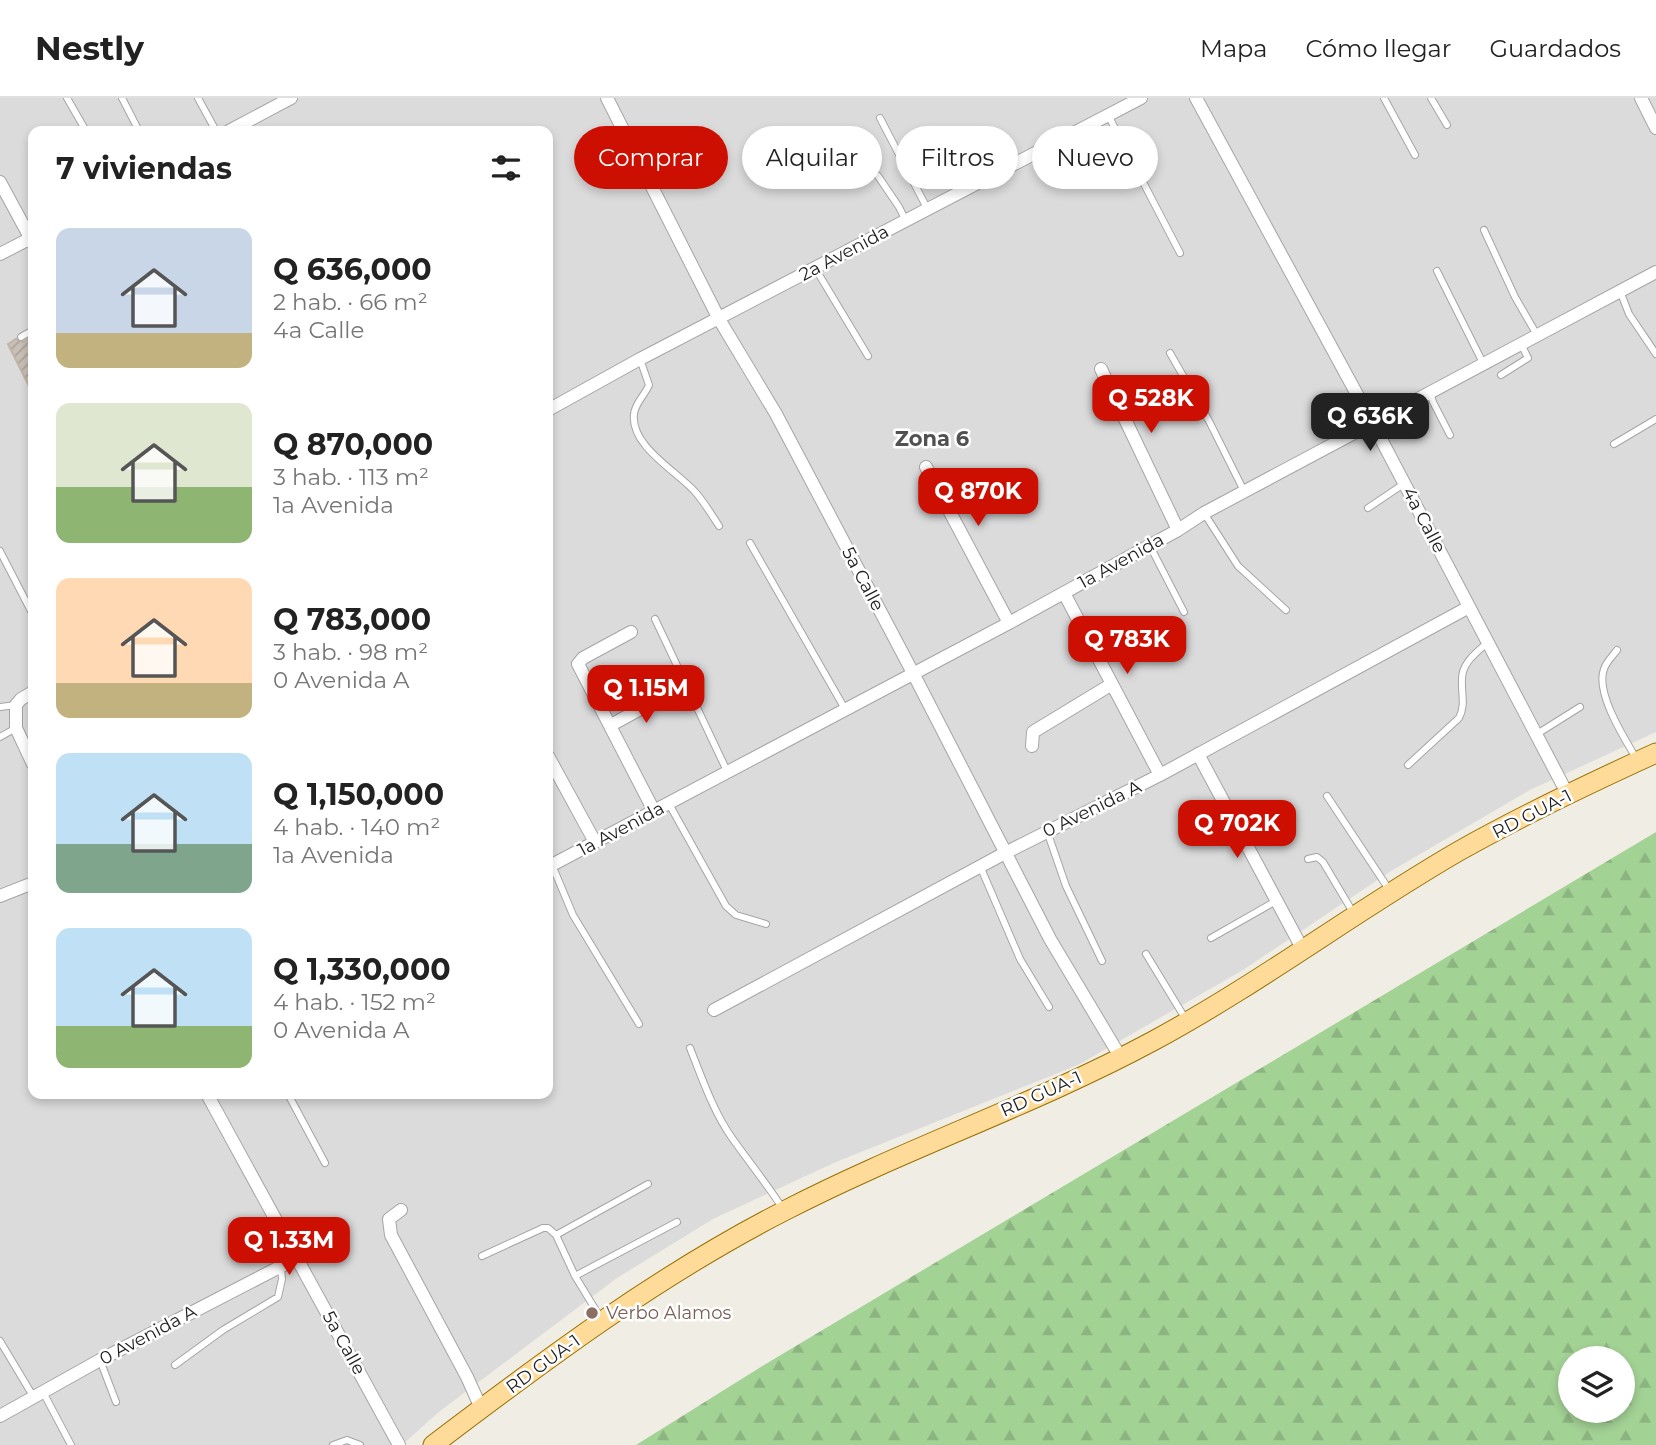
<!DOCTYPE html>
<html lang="es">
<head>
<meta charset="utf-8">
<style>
  :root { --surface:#fff; --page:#f2f2f2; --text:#222; --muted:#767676; --line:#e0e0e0; --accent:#cc0f00 }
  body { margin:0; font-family:Montserrat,sans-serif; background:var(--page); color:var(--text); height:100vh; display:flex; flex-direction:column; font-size:26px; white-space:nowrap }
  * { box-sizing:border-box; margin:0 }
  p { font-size:23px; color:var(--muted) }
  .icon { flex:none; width:38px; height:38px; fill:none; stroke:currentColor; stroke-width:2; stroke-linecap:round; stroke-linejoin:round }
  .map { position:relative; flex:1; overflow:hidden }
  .panel { position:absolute; left:28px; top:28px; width:525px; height:973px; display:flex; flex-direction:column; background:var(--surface); border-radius:14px; box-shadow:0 4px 10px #0003 }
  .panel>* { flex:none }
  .top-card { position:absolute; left:574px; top:28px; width:665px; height:63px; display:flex; gap:14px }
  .fabs { position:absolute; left:1558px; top:1248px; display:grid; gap:14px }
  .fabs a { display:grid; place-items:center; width:77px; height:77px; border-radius:50%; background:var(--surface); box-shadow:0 4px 10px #0003; font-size:35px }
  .price { position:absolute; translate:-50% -60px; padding:0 16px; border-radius:14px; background:var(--accent); color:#fff; font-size:23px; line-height:46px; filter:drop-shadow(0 2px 4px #0008) }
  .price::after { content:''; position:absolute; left:50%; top:42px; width:21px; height:16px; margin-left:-10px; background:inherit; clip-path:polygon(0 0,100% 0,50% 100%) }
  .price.current { background:#222; color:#fff }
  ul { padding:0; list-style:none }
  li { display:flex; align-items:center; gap:21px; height:175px; padding:0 28px }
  li span { display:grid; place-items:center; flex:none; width:196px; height:140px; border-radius:14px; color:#555 }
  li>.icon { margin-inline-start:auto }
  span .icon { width:84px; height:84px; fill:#fffc; stroke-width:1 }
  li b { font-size:30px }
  h2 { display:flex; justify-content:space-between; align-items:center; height:84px; padding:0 28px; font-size:30px }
  .pill { padding:0 24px; border-radius:32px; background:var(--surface); box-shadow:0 4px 10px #0003; font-size:24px; line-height:63px }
  .pill.current { background:var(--accent); color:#fff }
  header { display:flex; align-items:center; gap:42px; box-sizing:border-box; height:98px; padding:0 35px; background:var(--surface); border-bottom:2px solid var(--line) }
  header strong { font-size:33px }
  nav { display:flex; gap:38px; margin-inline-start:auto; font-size:24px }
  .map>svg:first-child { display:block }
  .residential { fill:#dcdbdb; fill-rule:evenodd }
  .forest { fill:url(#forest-firs); fill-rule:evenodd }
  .building { fill:url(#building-hatch); stroke:#c3b4a5; stroke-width:2 }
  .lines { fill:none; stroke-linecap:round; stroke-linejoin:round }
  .service-casing { stroke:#a5a5a5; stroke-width:8 }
  .minor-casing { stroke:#a5a5a5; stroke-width:14 }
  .primary-casing { stroke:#987100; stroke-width:21 }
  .service { stroke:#fff; stroke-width:6 }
  .minor { stroke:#fff; stroke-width:12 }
  .primary { stroke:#ffdb99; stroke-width:19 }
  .education-dot { fill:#8d6e63; stroke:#fff; stroke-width:2.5 }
  .labels { text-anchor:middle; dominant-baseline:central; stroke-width:5; stroke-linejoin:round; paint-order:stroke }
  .street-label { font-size:18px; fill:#1e1e1e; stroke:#fff }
  .education-label { font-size:18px; fill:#785e54; stroke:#fff; text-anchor:start }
  .quarter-label { font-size:21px; font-weight:bold; fill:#515151; stroke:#fff }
</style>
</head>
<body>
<header>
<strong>Nestly</strong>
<nav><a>Mapa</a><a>Cómo llegar</a><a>Guardados</a></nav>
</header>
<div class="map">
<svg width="1656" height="1347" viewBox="0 0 1656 1347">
  <defs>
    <pattern id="forest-firs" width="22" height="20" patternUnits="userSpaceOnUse" patternTransform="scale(1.75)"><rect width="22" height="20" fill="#a3d295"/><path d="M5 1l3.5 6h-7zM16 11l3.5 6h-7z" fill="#8cb480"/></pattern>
    <pattern id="building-hatch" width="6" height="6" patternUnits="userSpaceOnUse" patternTransform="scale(1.75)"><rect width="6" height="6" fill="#c8bfb6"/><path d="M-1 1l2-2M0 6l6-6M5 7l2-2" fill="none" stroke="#aba49c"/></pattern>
  </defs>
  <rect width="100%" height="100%" fill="#f0ede4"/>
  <path class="residential" d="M0,0H1656V634L1530,692L1391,773L1243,872L1078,967L836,1064L713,1121L617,1180L440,1313L402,1347H0ZM33,33H548V996H33Z"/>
  <path class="forest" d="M1656,734V1347H636L764,1267ZM1570,1260H1622V1312H1570Z"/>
  <path class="building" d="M33,238V296L8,246L16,241L23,244Z"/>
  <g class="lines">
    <g class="service-casing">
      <path id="service" d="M67,0L86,33
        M122,0L139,33
        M198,0L216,33
        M1384,0L1415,57
        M1431,0L1447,27
        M1108,17L1180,155
        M880,20L928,112
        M878,78L899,109L906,123
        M1484,132L1515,199L1537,237
        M815,170L868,258
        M1437,173L1483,265
        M1620,193L1629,216L1656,256
        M21,239L33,232
        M1170,255L1209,323L1244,393
        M640,261L649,287C645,297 635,305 634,316C630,349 680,375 697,396C705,406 712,417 719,428
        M1501,277L1528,260L1521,246
        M1430,295L1433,304L1450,337
        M1614,346L1656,321
        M1368,410L1405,385
        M1204,415L1238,468L1286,512
        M750,445L845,611
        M1150,448L1184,514
        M0,453L33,517
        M655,521L727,673
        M1617,552C1613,558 1606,564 1604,571C1595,594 1624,640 1636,660
        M0,609L16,607
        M1537,636L1580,609
        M0,639L16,630
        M1408,667L1459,620C1466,606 1461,596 1462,581C1462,565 1476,555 1487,545
        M1327,698L1390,793
        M669,706L726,808L736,817L766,826
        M1047,733L1066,788L1102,863
        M1308,761L1317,759L1323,764L1354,816
        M552,767L573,817L639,926
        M980,768L1020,861L1049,909
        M1211,840L1276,803
        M1146,856L1185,920
        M690,950C702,980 713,1013 732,1040C749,1064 767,1086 783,1111
        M288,996L325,1065
        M556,1137L648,1086
        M482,1158L543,1130H548L556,1137L575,1178L600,1219
        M575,1178L677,1124
        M0,1243L33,1298
        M100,1262L116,1304
        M175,1267L223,1232L278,1199L282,1181L281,1169
        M43,1294L71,1347
        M333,1347L347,1342L360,1347"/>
    </g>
    <g class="minor-casing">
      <path id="minor" d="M607,0L719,221L776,316L913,575L1050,841L1121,960
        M1196,0L1372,324L1568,697
        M1641,0L1656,30
        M229,33L291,0
        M0,84L33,145
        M0,156L33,139
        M1101,271L1178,432
        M548,312L640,261L1141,0
        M926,369L1009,525
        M1064,495L1160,677
        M631,534L583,560L578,566L654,713
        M33,594L21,601L16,607V630L33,666
        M611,627L664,598
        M1032,648L1033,634L1112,586
        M1198,656L1303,852
        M548,658L595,744
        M548,769L1009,525L1178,432L1204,415L1656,174
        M0,798L33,785
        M714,912L1005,755L1160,677L1469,509
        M207,996L399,1347
        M401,1112L389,1121L391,1137L467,1279L481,1310
        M0,1318L100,1262L297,1160"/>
    </g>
    <g class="primary-casing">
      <path id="primary" d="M433,1347C545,1262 660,1176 786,1112C906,1050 1034,1007 1153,943C1259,886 1355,813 1459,753C1523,717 1590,685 1656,655"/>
    </g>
    <use href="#service" class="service"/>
    <use href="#minor" class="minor"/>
    <use href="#primary" class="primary"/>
  </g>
  <circle class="education-dot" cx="592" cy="1215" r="7"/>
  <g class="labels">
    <g class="street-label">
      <text transform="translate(844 155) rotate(-28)">2a Avenida</text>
      <text transform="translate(1424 422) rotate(62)">4a Calle</text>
      <text transform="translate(1121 463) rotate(-29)">1a Avenida</text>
      <text transform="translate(863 481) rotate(62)">5a Calle</text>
      <text transform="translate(1092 711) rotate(-26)">0 Avenida A</text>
      <text transform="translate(1532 716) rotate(-27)">RD GUA-1</text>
      <text transform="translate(621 731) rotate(-28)">1a Avenida</text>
      <text transform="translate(1041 996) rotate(-24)">RD GUA-1</text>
      <text transform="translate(148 1237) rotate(-28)">0 Avenida A</text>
      <text transform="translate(344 1245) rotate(61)">5a Calle</text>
      <text transform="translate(543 1266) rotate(-36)">RD GUA-1</text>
    </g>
    <g class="education-label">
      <text x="606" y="1215">Verbo Alamos</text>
    </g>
    <g class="quarter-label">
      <text x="932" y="340">Zona 6</text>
    </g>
  </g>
</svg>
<div class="fabs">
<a><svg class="icon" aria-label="layers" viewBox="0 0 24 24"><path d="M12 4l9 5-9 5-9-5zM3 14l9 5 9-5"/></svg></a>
</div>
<b class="price" style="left:1151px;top:337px">Q 528K</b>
<b class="price current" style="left:1370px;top:355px">Q 636K</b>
<b class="price" style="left:978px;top:430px">Q 870K</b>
<b class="price" style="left:1127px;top:578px">Q 783K</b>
<b class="price" style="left:646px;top:627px">Q 1.15M</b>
<b class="price" style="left:1237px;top:762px">Q 702K</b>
<b class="price" style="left:289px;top:1179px">Q 1.33M</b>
<div class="top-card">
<a class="pill current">Comprar</a>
<a class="pill">Alquilar</a>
<a class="pill">Filtros</a>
<a class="pill">Nuevo</a>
</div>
<section class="panel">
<h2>7 viviendas<svg class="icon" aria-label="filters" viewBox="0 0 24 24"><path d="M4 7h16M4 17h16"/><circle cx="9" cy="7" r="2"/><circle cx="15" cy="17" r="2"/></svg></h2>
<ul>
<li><span style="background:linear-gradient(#c9d6e8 75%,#c2b280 0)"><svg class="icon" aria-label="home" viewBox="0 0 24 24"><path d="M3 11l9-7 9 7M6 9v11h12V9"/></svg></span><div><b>Q 636,000</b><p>2 hab. · 66 m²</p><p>4a Calle</p></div></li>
<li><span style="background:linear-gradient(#dfe7d0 60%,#8fb573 0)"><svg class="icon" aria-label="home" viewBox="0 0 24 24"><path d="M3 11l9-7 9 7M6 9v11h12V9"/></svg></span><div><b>Q 870,000</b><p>3 hab. · 113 m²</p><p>1a Avenida</p></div></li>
<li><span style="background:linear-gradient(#ffd9b3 75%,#c2b280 0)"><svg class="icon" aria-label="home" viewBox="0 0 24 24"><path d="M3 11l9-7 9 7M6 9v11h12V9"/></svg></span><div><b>Q 783,000</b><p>3 hab. · 98 m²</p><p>0 Avenida A</p></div></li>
<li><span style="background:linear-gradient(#bfe0f5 65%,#7fa58c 0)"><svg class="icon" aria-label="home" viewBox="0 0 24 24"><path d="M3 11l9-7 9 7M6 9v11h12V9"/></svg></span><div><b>Q 1,150,000</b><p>4 hab. · 140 m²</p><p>1a Avenida</p></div></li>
<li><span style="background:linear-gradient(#bfe0f5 70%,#8fb573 0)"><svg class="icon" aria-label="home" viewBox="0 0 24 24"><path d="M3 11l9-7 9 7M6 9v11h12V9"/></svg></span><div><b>Q 1,330,000</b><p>4 hab. · 152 m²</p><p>0 Avenida A</p></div></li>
</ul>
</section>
</div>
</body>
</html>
